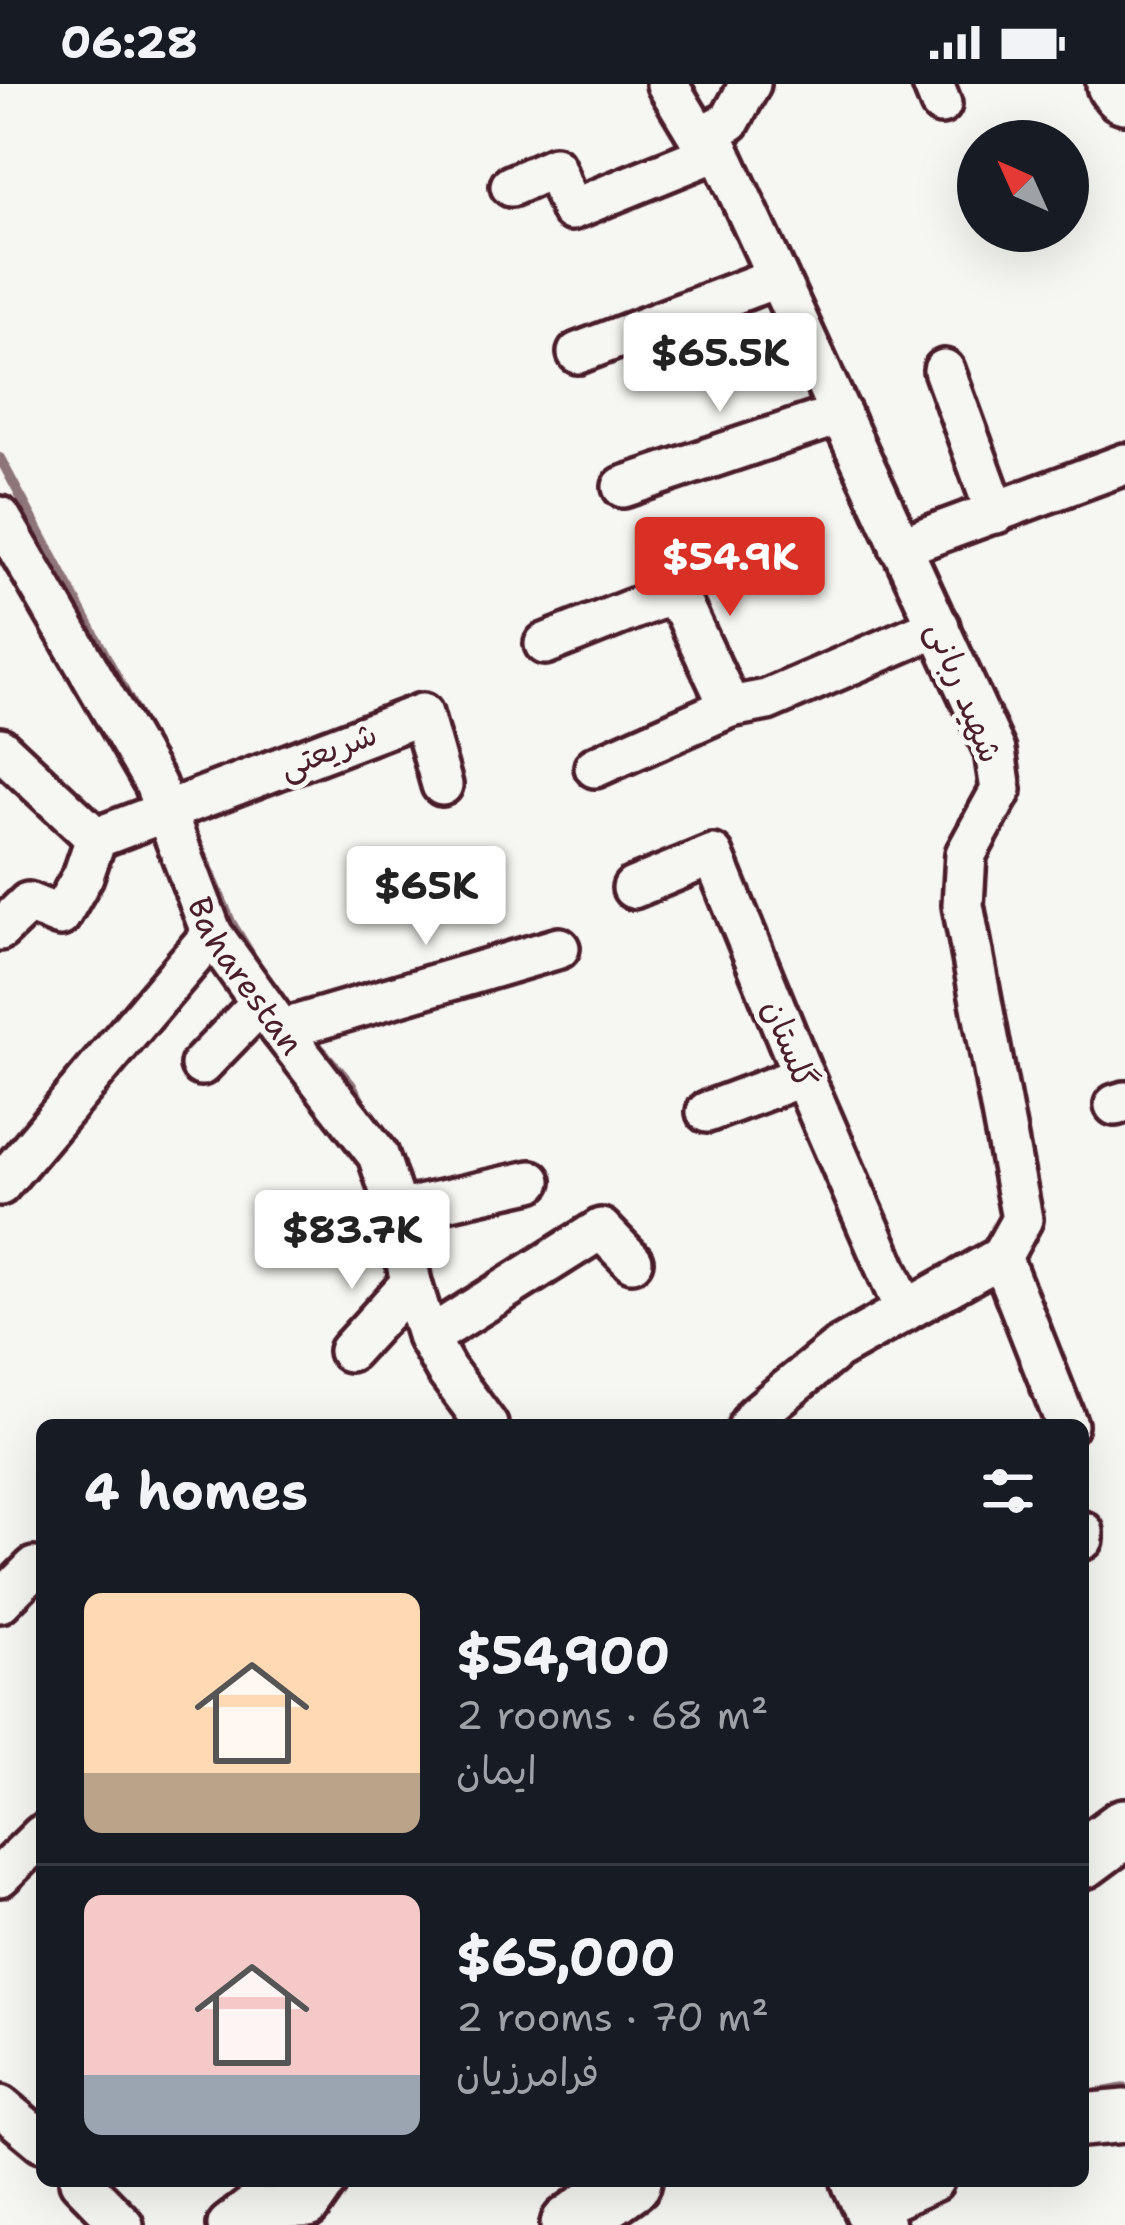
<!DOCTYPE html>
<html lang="en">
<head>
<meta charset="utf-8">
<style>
  :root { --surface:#171b24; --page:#20242c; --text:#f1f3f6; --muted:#9ea1a6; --line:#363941; --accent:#d93025 }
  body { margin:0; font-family:"Shantell Sans","Playpen Sans Arabic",sans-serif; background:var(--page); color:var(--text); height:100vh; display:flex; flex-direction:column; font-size:45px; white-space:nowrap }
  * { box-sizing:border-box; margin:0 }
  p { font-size:39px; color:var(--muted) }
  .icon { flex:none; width:66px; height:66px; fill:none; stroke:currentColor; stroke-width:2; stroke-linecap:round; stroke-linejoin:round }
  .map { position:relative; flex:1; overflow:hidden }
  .side { position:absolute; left:36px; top:1335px; width:1053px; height:768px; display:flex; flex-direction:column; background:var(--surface); border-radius:18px; box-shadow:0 12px 48px #0002 }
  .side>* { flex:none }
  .needle { width:78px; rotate:315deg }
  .tools { position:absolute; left:957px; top:36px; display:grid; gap:24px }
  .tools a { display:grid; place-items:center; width:132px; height:132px; border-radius:50%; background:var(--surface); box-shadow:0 12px 48px #0002; font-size:60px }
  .price { position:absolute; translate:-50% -102px; padding:0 27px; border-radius:12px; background:#fff; color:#222; font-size:39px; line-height:78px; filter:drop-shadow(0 3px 6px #0008) }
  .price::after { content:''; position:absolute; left:50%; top:72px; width:36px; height:27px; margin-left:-18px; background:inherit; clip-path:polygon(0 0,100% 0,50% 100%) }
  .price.current { background:var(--accent); color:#fff }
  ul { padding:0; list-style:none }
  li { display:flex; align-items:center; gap:36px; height:300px; padding:0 48px }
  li+li { border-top:3px solid var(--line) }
  li span { display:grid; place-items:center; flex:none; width:336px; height:240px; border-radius:18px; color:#555 }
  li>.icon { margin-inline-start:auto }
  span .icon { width:144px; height:144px; fill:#fffc; stroke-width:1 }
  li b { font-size:51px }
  h2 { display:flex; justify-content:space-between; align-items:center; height:144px; padding:0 48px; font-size:51px }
  .status { display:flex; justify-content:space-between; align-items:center; height:84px; padding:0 60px; background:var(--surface); direction:ltr }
  .status svg { height:33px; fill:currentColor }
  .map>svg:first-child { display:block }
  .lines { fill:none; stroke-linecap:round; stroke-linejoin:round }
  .stream { stroke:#8e747a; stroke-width:10 }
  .minor-casing { stroke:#4a1f2b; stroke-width:48 }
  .tertiary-casing { stroke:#4a1f2b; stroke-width:60 }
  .secondary-casing { stroke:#4a1f2b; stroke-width:66 }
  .primary-casing { stroke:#4a1f2b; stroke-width:72 }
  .minor { stroke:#f6f6f2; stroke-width:39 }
  .tertiary { stroke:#f6f6f2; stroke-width:51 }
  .secondary { stroke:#f6f6f2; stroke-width:57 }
  .primary { stroke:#f6f6f2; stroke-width:63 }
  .labels { text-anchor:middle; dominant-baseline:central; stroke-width:10; stroke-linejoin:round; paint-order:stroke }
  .street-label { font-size:33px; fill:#4a1f2b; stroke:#f6f6f2 }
</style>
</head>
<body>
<div class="status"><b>06:28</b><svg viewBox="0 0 49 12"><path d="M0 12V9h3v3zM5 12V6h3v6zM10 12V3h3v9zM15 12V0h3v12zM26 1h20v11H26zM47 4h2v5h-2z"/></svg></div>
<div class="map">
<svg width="1125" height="2141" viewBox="0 0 1125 2141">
  <rect width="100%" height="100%" fill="#f6f6f2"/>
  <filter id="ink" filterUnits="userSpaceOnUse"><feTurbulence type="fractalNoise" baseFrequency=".00833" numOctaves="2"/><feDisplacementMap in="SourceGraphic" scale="24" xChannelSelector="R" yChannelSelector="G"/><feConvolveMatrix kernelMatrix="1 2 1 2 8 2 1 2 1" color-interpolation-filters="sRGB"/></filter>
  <g filter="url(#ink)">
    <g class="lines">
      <path class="stream" d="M0,374L145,645
        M196,754L231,838L255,877
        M312,955L351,1000L366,1026
        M1093,2010L1125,2004"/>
      <g class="minor-casing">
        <g id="minor">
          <path d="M667,0L699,53L719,66L995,667L1001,706L966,770L963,821L1022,1135L1001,1173L837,1265L755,1332L749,1341"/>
          <path d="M933,0L941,20"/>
          <path d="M699,53L730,37L750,0"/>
          <path d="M511,102L554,83L571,126L719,66"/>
          <path d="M578,269L775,194"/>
          <path d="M944,286L996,429"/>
          <path d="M623,403L841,330"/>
          <path id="s1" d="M0,433L155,700L212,850L281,946L378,1071L397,1127L411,1199L428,1254L446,1286L487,1341"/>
          <path d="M900,463L1125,380"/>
          <path d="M545,560L666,512L684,525L730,623L767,616L939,542"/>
          <path d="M0,664L96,754L422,630L442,701"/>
          <path d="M595,683L730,623"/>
          <path d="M633,804L713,771L803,992L905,1227"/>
          <path d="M0,846L28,819L60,832L83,792L96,754"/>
          <path d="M281,946L559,864"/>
          <path d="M201,981L261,919"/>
          <path d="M1115,1021L1125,1018"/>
          <path d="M707,1028L803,992"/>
          <path d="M0,1101L212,850"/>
          <path d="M397,1127L531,1097"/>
          <path d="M1001,1173L1067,1341"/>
          <path d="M428,1254L601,1145L632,1177"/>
          <path d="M349,1267L411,1199"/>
          <path d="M1083,1448V1455"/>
          <path d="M0,1518L34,1484"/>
          <path d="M0,1792L42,1751"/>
          <path d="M0,2022L42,2057"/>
          <path d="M80,2097L123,2141"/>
          <path d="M871,2125L933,2097"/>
          <path d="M228,2141L250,2124L309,2123L327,2097"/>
        </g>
      </g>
      <g class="tertiary-casing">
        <path id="tertiary" d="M1083,2036L1125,2032
          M858,2097L878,2141"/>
      </g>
      <g class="secondary-casing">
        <path id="secondary" d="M1083,1775L1125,1744
          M570,2141L632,2097"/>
      </g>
      <g class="primary-casing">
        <path id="primary" d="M1119,0L1125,7"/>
      </g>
      <use href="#minor" class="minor"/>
      <use href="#tertiary" class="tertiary"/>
      <use href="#secondary" class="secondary"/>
      <use href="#primary" class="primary"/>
    </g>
  </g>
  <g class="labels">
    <g class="street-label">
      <text transform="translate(965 608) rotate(68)">شهید ربانی</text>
      <text transform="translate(328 666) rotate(-21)">شریعتی</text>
      <text stroke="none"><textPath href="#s1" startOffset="522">Baharestan</textPath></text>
      <text transform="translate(790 960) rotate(68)">گلستان</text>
    </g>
  </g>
</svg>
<div class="tools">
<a><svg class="needle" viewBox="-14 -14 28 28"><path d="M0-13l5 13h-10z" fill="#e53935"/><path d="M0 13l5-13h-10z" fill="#9ea1a6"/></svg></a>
</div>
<b class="price" style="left:720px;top:331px">$65.5K</b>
<b class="price current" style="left:730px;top:535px">$54.9K</b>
<b class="price" style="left:426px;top:864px">$65K</b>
<b class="price" style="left:352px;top:1208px">$83.7K</b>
<section class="side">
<h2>4 homes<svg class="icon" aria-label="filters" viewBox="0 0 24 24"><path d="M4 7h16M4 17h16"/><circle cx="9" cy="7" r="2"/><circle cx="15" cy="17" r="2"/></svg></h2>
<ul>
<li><span style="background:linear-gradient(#ffd9b3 75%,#b9a48a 0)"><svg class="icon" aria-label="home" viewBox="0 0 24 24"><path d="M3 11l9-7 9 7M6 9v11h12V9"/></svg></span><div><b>$54,900</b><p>2 rooms · 68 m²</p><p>ایمان</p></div></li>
<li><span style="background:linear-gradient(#f6c9c9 75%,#9aa5b1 0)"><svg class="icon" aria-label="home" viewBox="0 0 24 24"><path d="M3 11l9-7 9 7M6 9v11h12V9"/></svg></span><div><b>$65,000</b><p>2 rooms · 70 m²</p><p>فرامرزیان</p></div></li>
</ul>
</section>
</div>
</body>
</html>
